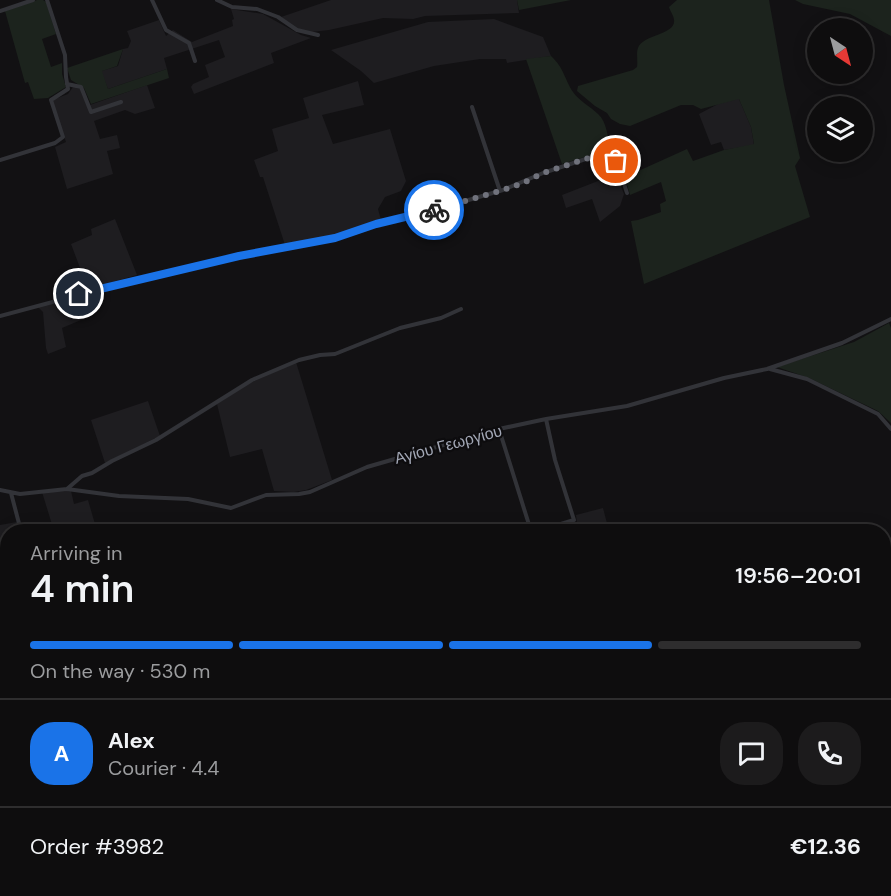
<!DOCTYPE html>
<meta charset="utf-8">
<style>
:root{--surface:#0e0d0e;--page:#1c1b1c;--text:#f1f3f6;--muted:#9b9c9e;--line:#2e2d2e;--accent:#1a73e8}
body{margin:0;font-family:"DM Sans",sans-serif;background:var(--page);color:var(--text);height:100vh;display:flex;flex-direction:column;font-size:22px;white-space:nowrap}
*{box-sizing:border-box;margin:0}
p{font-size:20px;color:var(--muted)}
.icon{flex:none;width:33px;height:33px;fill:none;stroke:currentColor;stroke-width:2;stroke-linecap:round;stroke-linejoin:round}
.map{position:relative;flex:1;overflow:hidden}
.details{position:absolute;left:0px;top:524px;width:891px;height:374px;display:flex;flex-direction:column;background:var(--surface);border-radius:24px 24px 0 0;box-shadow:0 3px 15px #0003,0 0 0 2px var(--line)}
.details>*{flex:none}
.needle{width:39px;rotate:144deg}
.controls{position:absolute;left:807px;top:18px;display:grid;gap:12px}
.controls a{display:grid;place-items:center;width:66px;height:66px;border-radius:50%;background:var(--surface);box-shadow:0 3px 15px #0003,0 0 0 2px var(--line);font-size:30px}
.pin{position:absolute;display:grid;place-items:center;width:51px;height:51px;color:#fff;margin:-26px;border:3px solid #fff;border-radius:50%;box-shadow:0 2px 6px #0007}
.courier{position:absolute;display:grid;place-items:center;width:60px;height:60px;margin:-30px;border:4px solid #1a73e8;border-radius:50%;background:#fff;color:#222;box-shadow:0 2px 8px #0007}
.headline em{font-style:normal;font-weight:600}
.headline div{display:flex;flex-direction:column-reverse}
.headline{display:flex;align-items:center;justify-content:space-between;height:102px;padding:0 30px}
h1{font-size:39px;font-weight:600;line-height:45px}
.bar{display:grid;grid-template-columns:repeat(4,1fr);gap:9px 6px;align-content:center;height:72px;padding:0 30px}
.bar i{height:8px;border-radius:4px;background:var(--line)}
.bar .on{background:var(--accent)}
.bar p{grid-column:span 4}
.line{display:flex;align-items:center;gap:15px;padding:0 30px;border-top:2px solid var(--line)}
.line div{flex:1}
.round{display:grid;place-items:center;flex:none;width:63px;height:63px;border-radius:24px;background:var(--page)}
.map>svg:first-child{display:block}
.built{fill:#1e1d20}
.green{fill:#1c231d}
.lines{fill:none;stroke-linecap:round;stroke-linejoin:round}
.minor{stroke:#323338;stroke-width:4}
.tertiary{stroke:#323338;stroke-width:4.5}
.done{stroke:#70727c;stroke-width:6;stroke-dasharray:0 10.8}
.route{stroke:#1a73e8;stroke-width:8}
.labels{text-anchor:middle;stroke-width:4.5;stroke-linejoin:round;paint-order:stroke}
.street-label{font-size:16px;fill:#a2a7b5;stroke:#0d0c0e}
</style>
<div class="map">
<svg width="891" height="896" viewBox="0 0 891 896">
<rect width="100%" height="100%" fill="#121113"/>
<!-- built -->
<path class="built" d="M331 0H517L519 13 425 16 413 19 383 18 329 30 311 32 299 29 281 17Z
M231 9 263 14 301 35 311 38 271 53 274 63 194 94 191 87 193 84 209 77 205 65 225 57 219 40 164 58 167 69 108 89 101 71 118 66 123 49 128 48 131 41 127 31 159 20 166 36 173 30 192 42 233 26 232 20 234 19Z
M494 19 543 37 551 56 507 63 506 59H480L434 66 374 83 361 71 331 50 428 22Z
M358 81 364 105 322 115 333 144 390 129 406 181 401 191 385 197 378 209 381 220 329 237 285 245 263 177H260L254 160 278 151 272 129 309 118 303 98Z
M147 85 155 108 135 114 125 110 94 121 100 139 117 135 120 148 107 151 113 174 67 189 55 147 66 142 52 102 55 99 68 94 73 87 80 89 87 106Z
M734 99H739L751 127 754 145 724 150 721 142 711 145 699 114 718 104Z
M616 174 624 194 620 206 600 222 592 199 566 208 562 195Z
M115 219 137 275 88 289 71 244 92 235 91 229Z
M85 294 88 317 62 328 66 347 48 354 46 348 43 312 38 307Z
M296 362 332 480 306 490 294 492 274 491 262 449 230 457 217 404 248 384Z
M148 401 160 436 105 463 91 420Z
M71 491 74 504 88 500 97 531H54L42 492Z
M603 508 609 531H551L577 523 576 515Z
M17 522 20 531H8L7 584 0 586V525Z
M7 624V664L2 666 0 663V626Z
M177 890H224L227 896H179Z"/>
<!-- green -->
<path class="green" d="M37 0H43L46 2 56 34 42 39 51 67 62 63V74L66 87 48 98 34 99 28 82 25 83 5 11Z
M517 0H571L519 10Z
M677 0H769L784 85 800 158 795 166 810 217 644 284 631 221 638 220 661 212 660 204 666 201 661 182 630 195 625 177 687 149 693 161 724 150 754 144 751 127 739 99 701 109 693 105H681L630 126 620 124 611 119 607 113 595 106 577 91 578 86 633 70 637 67C638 61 636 53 638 48 643 34 676 35 674 20 674 16 670 11 669 7Z
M795 0H891V36L850 14 803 4Z
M123 49 117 66 102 71 108 89 167 69 169 78 91 104 84 88 71 80 67 68Z
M551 56C564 68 564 78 573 92 579 101 590 106 598 114 607 122 608 138 610 149L562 164 526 59Z
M889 323 891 328V423L878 411 809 378 777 367 854 342Z
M891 868V896H852L850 890H884V870Z"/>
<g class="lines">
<!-- minor -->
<path class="minor" d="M152 0 166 30 189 43 195 61
M217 0 232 7 257 9 278 17 297 30 318 35
M0 11 33 0
M67 84 81 87 91 112 121 102
M472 107 500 191
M0 160 55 143 63 137 51 100 68 89 66 77 65 55 47 0
M0 316 146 277 239 256 335 238 376 224 441 208 503 190 543 173 613 150 627 193
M770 369 807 379 878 414 891 429
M499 429 531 531
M67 489 82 476 92 473 112 461 156 440 252 380 299 360 320 355 335 354 400 328 441 318 461 309
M0 490 20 494 67 489 119 496 188 499 231 508 266 495 299 494 310 492 367 467 499 429 546 419 627 406 724 378 767 369 842 343 891 319
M11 493 21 531
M538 531 574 520 555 460 546 419
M0 670 8 667
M317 890 320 896
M491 890 502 896
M811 890 813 896"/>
<!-- tertiary -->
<path class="tertiary" d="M884 805 891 802
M0 824H8
M475 890H481"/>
</g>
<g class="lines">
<!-- done -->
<path class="done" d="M434 210 503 190 523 183 543 173 613 150 616 161"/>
<!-- route -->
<path class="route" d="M79 294 239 256 335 238 376 224 434 210"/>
</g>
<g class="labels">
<!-- street labels -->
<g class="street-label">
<text transform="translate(448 444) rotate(-15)" y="6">Αγίου Γεωργίου</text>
</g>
</g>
</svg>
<div class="controls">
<a><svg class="needle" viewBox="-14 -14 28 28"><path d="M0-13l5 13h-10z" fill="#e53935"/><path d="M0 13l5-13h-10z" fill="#9b9c9e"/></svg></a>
<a><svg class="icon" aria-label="layers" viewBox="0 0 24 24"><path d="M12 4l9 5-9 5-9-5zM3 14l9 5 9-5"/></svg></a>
</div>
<div class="pin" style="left:616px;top:161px;background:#ea580c"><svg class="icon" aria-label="bag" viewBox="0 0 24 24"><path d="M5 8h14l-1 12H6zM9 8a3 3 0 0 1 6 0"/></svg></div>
<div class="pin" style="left:79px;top:294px;background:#1f2937"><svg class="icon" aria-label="home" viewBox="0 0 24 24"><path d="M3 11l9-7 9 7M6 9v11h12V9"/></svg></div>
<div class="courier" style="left:434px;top:210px"><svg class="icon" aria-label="bike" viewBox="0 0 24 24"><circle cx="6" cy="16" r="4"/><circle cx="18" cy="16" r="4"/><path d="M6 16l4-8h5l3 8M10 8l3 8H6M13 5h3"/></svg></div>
<section class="details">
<div class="headline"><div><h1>4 min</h1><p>Arriving in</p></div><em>19:56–20:01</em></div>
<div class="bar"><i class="on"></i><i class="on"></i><i class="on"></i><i></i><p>On the way · 530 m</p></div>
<div class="line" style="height:108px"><b class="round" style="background:var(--accent);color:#fff">A</b><div><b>Alex</b><p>Courier · 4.4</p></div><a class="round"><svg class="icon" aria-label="chat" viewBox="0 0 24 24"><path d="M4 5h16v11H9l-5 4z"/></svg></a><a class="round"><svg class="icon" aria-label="phone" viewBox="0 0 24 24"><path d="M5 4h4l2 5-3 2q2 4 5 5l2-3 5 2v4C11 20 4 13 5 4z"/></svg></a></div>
<div class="line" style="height:78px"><div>Order #3982</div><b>€12.36</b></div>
</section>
</div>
